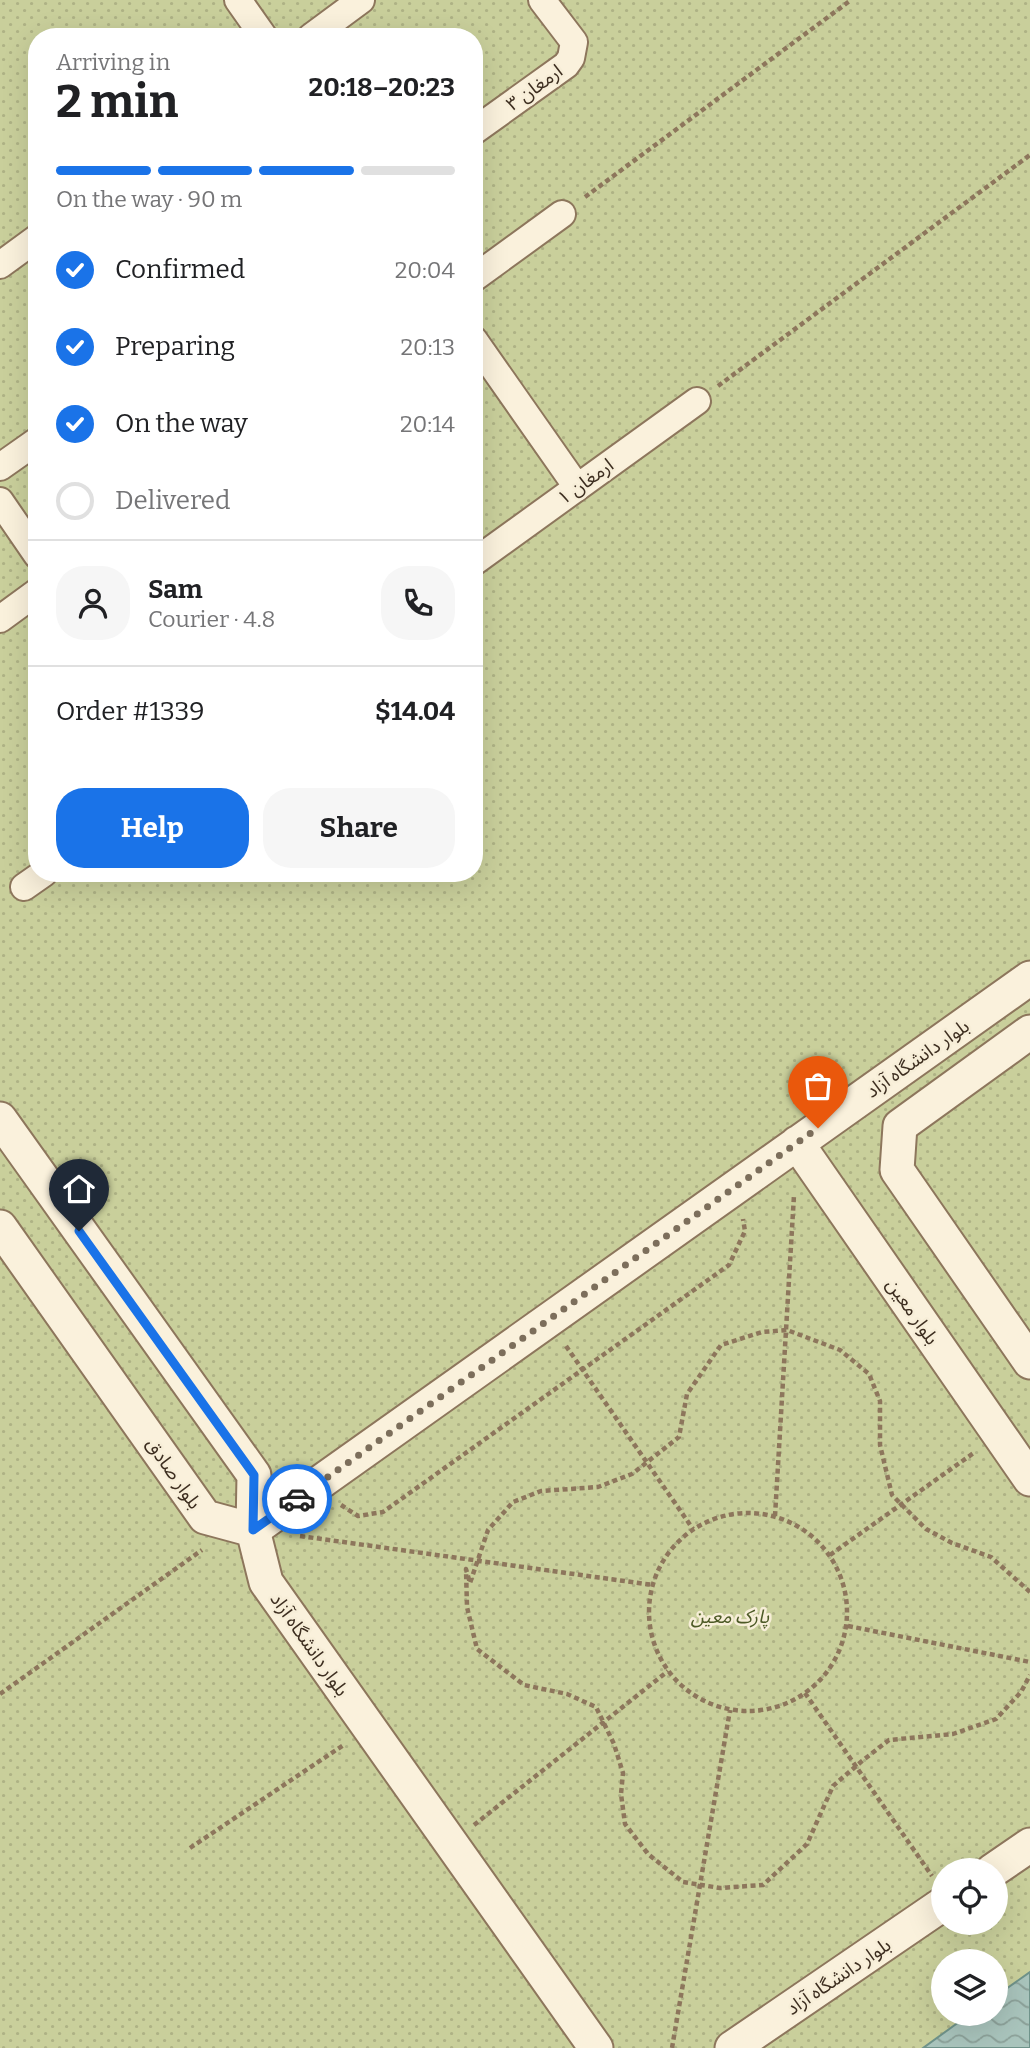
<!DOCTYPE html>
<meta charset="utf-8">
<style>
:root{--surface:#fff;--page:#f6f6f6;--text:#202124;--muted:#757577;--line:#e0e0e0;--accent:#1a73e8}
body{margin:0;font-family:Bitter,"Noto Sans Arabic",serif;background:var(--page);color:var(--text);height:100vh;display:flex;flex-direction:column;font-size:26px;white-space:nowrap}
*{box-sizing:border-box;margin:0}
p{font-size:23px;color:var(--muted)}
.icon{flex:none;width:38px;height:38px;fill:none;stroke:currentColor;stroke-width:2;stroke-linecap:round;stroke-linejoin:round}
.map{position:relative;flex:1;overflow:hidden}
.panel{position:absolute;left:28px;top:28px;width:455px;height:854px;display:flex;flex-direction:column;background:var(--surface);border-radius:28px;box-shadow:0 7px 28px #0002}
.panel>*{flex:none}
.tools{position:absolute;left:931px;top:1858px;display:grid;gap:14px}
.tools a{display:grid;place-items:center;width:77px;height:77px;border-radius:50%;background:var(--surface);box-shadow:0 7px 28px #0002;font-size:35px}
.pin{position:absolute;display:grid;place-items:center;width:60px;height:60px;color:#fff;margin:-72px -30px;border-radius:50% 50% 50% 0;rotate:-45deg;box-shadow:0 0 7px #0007}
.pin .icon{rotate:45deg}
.courier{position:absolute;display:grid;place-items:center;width:70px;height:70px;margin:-35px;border:5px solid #1a73e8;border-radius:50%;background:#fff;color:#222;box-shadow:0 2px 9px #0007}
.overview em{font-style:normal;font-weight:700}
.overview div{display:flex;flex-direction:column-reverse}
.overview{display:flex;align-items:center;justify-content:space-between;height:119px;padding:0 28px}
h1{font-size:46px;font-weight:700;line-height:52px}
.bar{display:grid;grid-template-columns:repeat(4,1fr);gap:10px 7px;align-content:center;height:84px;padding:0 28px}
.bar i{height:9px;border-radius:5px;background:var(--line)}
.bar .selected{background:var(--accent)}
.bar p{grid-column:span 4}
.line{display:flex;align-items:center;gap:18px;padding:0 28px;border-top:2px solid var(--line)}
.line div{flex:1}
.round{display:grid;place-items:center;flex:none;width:74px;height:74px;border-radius:28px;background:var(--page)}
ol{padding:0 28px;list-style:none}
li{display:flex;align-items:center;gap:21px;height:77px}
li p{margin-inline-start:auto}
li .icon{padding:7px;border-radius:50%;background:var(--accent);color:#fff;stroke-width:4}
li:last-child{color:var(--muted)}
li i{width:38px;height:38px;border:4px solid var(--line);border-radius:50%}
.button{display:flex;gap:14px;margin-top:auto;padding:14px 28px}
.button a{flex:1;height:80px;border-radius:28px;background:var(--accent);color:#fff;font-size:28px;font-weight:700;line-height:80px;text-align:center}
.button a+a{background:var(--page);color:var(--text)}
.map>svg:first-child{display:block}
.green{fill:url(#green-dots);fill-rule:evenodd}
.water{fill:url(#water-waves);stroke:#6f938a;stroke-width:2}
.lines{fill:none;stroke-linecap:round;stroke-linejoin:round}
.minor-casing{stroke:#8d765c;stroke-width:30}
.tertiary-casing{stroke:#8d765c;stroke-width:37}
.path{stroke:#8d765c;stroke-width:4.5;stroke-dasharray:5 3.5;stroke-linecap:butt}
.minor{stroke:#faf1dc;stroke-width:26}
.tertiary{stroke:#faf1dc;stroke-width:33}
.done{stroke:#7c6e5b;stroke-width:7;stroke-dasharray:0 12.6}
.route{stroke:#1a73e8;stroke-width:9}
.labels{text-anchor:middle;stroke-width:5;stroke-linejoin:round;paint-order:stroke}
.street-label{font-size:19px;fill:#3d2e20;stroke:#f7eed8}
.park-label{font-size:19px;font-style:italic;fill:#4d5a26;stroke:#f7eed8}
</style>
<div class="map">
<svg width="1030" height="2048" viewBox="0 0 1030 2048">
<defs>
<pattern id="green-dots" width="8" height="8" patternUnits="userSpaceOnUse" patternTransform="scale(1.75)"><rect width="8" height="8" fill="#c9cf9b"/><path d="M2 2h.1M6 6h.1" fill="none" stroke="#aeb285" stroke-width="1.8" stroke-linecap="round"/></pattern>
<pattern id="water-waves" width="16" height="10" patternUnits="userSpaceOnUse" patternTransform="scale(1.75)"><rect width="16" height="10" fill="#a9c4bc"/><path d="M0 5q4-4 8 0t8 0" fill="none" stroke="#8ba098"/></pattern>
</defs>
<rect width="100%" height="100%" fill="#f0e4c8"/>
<!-- green -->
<path class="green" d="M0 0H1030V2048H0ZM37 37H474V873H37ZM943 1871H996V1923H943ZM943 1962H996V2014H943Z"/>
<!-- water -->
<path class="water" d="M1030 1972V2048H923L970 2014H996V1996Z"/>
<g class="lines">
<defs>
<path id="minor" d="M238 0 264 37
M311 37 361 0
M474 131 566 65 571 58 574 42 542 0
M0 265 37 238
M474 278 562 214
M474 340 577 487
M0 467 37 441
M0 501 37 555
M474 562 697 401
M0 619 37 592
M24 887 44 873"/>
<path id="tertiary" d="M1030 1032 900 1126 897 1170 1030 1362
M0 1119 254 1475 253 1530 205 1517 0 1227
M797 1143 1030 1479
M992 1871 1030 1845
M596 2048 266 1582 253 1530 1030 978
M732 2048 943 1904"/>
</defs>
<!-- minor casing -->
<use href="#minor" class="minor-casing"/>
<!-- tertiary casing -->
<use href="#tertiary" class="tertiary-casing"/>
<!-- path -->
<path class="path" d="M585 197 851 0
M718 386 1030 155
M566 1346 693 1529
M341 1505 358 1516 383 1512 729 1265 745 1231 743 1219
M649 1612a99 99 0 1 1 198 0a99 99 0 1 1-198 0Z
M775 1516 794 1195
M300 1536 653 1585
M830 1555 975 1452
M1030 1592 991 1557 952 1543 926 1529 892 1495 880 1445V1401L869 1374 840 1350 787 1330 762 1332 721 1345 687 1394 679 1437 632 1474 598 1487 541 1491 513 1502 488 1530 470 1583 466 1569 467 1607 477 1649 524 1685 567 1694 596 1707 614 1744 623 1773 621 1794 625 1824 648 1854 683 1882 720 1888 763 1885 807 1844 833 1786 862 1761 889 1740 953 1734 996 1719 1021 1692 1030 1675
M848 1626 1030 1662
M805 1693 932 1876
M0 1694 202 1550
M474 1825 668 1671
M190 1848 345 1744
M672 2048 730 1710"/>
<!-- minor -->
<use href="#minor" class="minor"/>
<!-- tertiary -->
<use href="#tertiary" class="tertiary"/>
</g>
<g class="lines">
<!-- done -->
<path class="done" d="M297 1499 818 1128"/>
<!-- route -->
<path class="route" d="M79 1231 254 1475 253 1530 297 1499"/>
</g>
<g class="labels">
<!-- street labels -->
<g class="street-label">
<text transform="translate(534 87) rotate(-36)" y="7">ارمغان ۳</text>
<text transform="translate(585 481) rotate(-36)" y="7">ارمغان ۱</text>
<text transform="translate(917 1058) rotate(-35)" y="7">بلوار دانشگاه آزاد</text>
<text transform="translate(913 1311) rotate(55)" y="7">بلوار معین</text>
<text transform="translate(174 1473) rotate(55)" y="7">بلوار صادق</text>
<text transform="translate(310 1644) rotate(55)" y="7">بلوار دانشگاه آزاد</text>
<text transform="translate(838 1976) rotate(-34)" y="7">بلوار دانشگاه آزاد</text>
</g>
<!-- park labels -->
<g class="park-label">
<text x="730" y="1623">پارک معین</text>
</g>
</g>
</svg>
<div class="tools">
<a><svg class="icon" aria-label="locate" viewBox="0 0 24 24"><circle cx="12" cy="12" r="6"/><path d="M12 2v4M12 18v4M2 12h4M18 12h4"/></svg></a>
<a><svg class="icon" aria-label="layers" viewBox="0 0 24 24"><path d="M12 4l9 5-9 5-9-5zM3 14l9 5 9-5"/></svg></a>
</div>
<div class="pin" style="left:818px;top:1128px;background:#ea580c"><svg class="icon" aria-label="bag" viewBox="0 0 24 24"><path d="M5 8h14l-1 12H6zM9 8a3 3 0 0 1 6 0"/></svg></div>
<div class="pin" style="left:79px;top:1231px;background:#1f2937"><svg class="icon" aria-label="home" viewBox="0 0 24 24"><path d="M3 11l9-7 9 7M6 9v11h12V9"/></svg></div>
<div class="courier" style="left:297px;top:1499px"><svg class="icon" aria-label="car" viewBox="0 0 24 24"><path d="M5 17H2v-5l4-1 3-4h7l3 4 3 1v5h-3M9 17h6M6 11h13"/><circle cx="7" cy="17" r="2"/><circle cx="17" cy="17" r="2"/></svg></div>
<section class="panel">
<div class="overview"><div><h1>2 min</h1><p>Arriving in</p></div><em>20:18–20:23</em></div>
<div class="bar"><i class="selected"></i><i class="selected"></i><i class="selected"></i><i></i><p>On the way · 90 m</p></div>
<ol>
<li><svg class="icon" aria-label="check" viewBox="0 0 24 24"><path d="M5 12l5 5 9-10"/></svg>Confirmed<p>20:04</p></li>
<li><svg class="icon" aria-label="check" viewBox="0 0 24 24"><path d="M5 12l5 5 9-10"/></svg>Preparing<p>20:13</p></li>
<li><svg class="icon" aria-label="check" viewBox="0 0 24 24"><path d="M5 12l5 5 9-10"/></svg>On the way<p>20:14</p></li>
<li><i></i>Delivered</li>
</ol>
<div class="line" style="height:126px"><a class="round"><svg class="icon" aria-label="person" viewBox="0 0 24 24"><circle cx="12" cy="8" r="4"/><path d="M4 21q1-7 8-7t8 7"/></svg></a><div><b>Sam</b><p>Courier · 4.8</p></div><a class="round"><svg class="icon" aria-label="phone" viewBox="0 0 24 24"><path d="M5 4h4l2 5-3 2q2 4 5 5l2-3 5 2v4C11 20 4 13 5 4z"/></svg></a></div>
<div class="line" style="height:91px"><div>Order #1339</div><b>$14.04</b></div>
<div class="button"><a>Help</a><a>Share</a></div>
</section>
</div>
